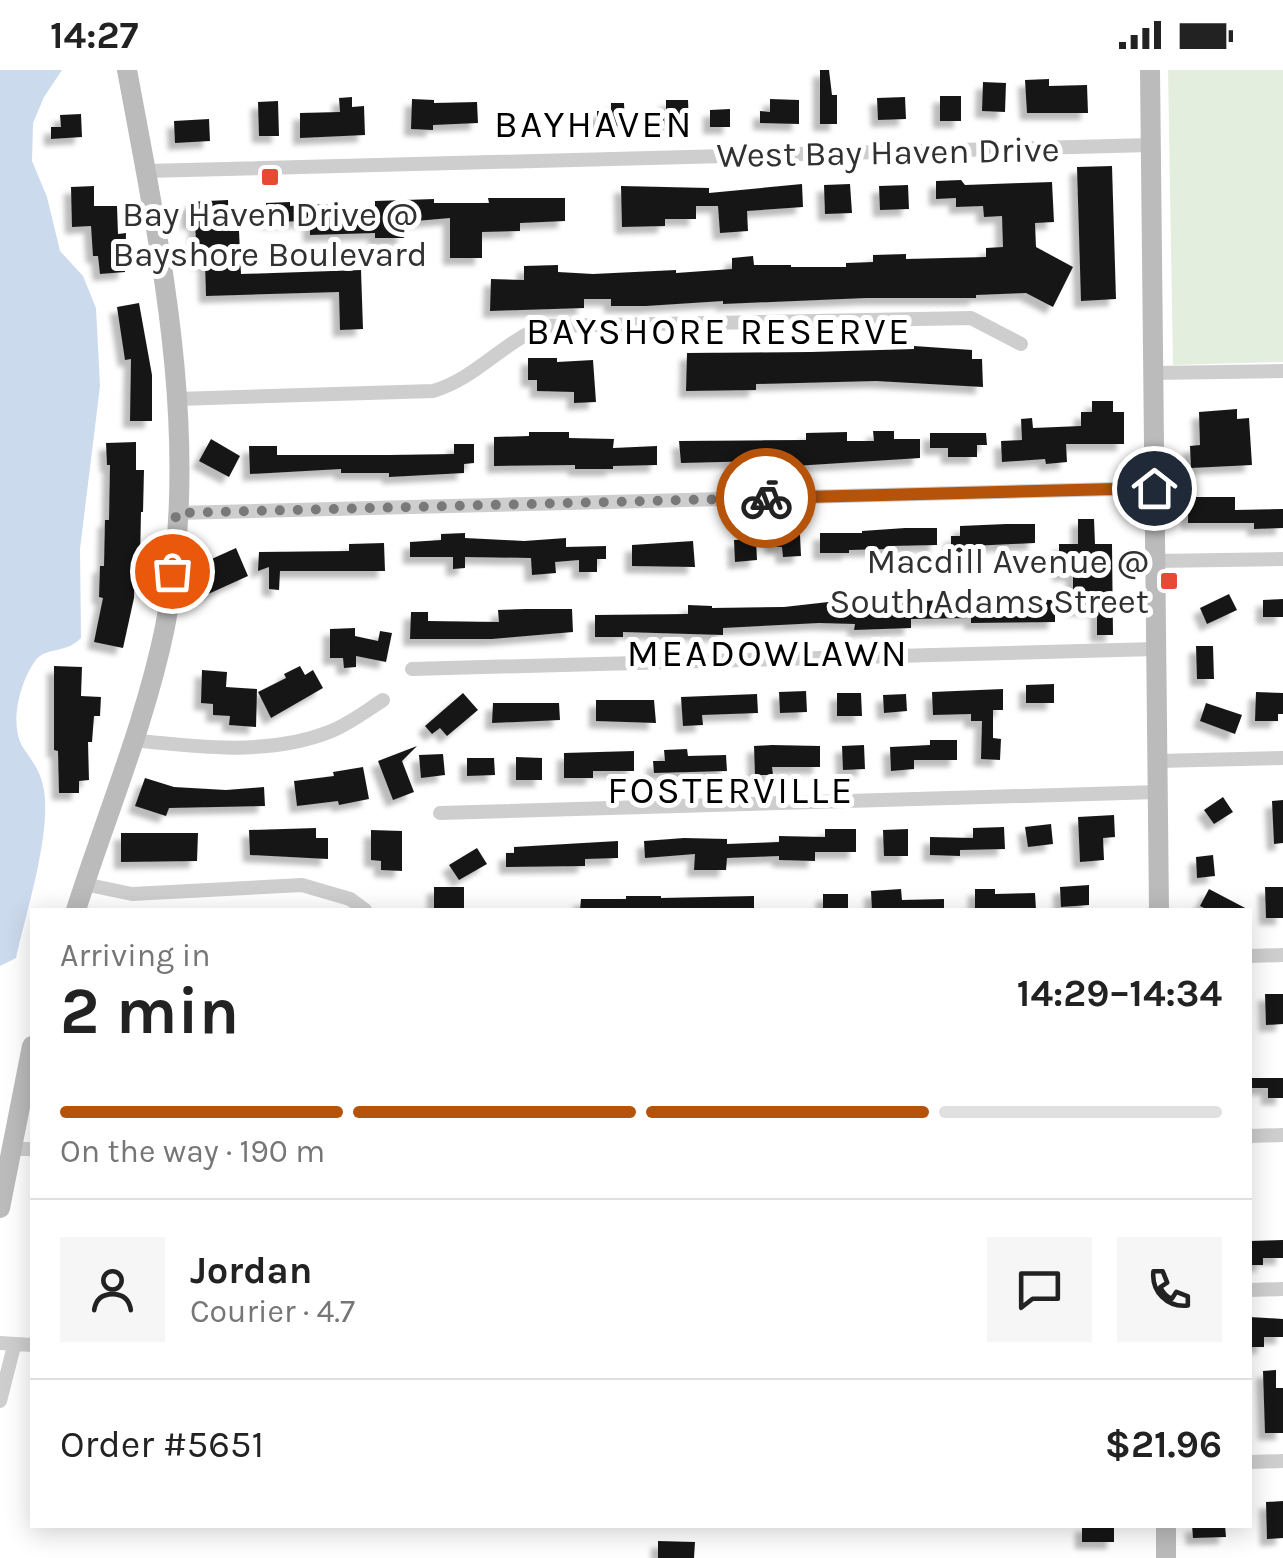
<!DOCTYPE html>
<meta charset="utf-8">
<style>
:root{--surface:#fff;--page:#f6f6f6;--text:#222;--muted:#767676;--line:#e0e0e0;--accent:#b45309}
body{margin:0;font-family:Karla,sans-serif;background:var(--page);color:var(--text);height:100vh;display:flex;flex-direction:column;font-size:38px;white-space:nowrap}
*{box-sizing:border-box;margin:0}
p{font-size:32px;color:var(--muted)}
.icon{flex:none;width:55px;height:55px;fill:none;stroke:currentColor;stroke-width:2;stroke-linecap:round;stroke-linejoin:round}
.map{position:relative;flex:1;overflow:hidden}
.sheet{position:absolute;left:30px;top:838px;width:1222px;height:620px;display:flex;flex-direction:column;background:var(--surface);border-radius:0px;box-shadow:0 5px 25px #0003}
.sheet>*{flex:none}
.pin{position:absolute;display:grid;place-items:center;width:85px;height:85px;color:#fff;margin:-42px;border:5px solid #fff;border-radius:50%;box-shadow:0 2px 10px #0007}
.courier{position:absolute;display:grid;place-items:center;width:100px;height:100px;margin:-50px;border:8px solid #b45309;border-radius:50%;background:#fff;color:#222;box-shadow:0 2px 12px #0007}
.summary em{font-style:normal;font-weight:700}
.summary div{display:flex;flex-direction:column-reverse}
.summary{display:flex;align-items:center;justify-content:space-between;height:170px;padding:0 30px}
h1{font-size:65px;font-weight:700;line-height:75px}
.bar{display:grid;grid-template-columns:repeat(4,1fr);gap:15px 10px;align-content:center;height:120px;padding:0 30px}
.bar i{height:12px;border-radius:8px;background:var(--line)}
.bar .active{background:var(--accent)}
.bar p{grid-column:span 4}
.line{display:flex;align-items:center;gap:25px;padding:0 30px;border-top:2px solid var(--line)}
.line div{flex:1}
.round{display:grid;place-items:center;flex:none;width:105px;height:105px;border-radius:0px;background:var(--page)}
.status{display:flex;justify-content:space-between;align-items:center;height:70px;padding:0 50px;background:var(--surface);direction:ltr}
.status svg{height:28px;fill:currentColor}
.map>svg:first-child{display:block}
.green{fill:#e4eedf}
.water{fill:#ccdaed}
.building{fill:#181818;filter:url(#shadow)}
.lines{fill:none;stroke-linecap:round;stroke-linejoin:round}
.street{stroke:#cecece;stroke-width:14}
.secondary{stroke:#bbb;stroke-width:20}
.done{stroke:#797979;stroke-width:10;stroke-dasharray:0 18}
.route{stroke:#b45309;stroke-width:12}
.poi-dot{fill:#e74a34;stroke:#fff;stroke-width:4}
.labels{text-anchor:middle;stroke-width:10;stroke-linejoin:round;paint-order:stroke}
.street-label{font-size:35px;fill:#313131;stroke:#fff}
.poi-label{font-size:35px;fill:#313131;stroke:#fff}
.neighbourhood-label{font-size:38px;letter-spacing:2.5px;fill:#000;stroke:#fff}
</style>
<div class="status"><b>14:27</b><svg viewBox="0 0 49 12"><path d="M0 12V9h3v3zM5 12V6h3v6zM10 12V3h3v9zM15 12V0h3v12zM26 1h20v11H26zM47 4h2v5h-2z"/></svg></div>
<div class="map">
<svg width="1283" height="1488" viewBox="0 0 1283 1488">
<defs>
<filter id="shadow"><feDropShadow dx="-7" dy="7" stdDeviation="2.5" flood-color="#0004"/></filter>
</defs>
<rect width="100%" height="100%" fill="#fff"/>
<!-- green -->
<path class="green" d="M1168 0H1283V292L1173 295Z"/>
<!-- water -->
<path class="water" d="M0 0H62L44 27 33 53 32 91 47 127 60 181 83 206 96 238 100 316 80 479 81 568C64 585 46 576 35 591 20 612 8 656 24 679 34 693 41 703 44 720 51 766 26 842 16 888L0 896Z"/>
<!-- building -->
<path class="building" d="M820 0H829L832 25H837V54H820Z
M1049 9V16L1087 15 1088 43H1027L1025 10Z
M983 12 1006 13 1005 42 982 41Z
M940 26H961V51H940Z
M352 27V37L364 36 365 65 300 68V43L340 42 339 28Z
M905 27 906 49 878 50 877 28Z
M412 29 434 30V33L477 32 478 53 433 55V60L411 59Z
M770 29 799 30V54L760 53V41L770 42Z
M666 30H688L689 55H655V43H666Z
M278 31 279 66H259L258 32Z
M611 33H624L625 56H597V41H611Z
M730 39V57H710V40Z
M81 44 82 67 51 69V57H61L60 45Z
M209 49 210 71 175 73 174 51Z
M1112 96 1116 229 1081 231 1077 97Z
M961 110 965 115 1052 112 1054 152 1035 153 1036 177 1073 197 1053 237 1026 223 976 225V228H866L723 234V231L646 236H611V229H584V238L490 241 491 209 524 210V196L558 195V202L593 204 676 200V203L732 199V188L753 186 754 195H791V197H846V193L873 192V185L906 184V189L986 187V178L1003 177 1002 146 984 147 983 136 956 137V128L936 129V111Z
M802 114 803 137 747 141 748 161 720 163 718 136H696V149H665V156L622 157 621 116 709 118V123Z
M850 114 852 143 825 144 824 115Z
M908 115 909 139 880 140 879 116Z
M94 116V136H117L118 164 126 163 125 202 100 204 98 186H93L91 156 72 157 71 117Z
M488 128H565V151L520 153V161L482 162V188H450V148L404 152V168H375V163L310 165V151L266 152V133L290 132V136L328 134V144L375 142V131L434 129V133H489Z
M228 130 229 161H239L241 204 361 200 363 259 340 260 339 222 206 226 205 192H197L195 152 188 153V132Z
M139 233 152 305V351H130L131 289 125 290 117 237Z
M914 276 972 280V289H982L983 317 876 311 756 314V320L686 321 687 283 811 282 914 279Z
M528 288H557V292L593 290 596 332 574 333V322L537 321V310H528Z
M1092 331H1113V342H1124V374H1066L1067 392 1046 394 1045 389 1002 392 1001 371 1022 370 1021 349 1032 348 1033 358 1081 356V342H1092Z
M1237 339V349L1249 348 1252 395 1191 398 1190 376 1200 375 1199 342Z
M873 361H894V369H920V388L763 398 762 391 681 393 679 371 806 370V363L847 362V371H874Z
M529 362H569V368L614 369 613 378 657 376V395L613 396V399H575V395L494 396V367L529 366Z
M930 363H986L987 375H977V387H948V378H930Z
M211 369 240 386 229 407 199 391Z
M136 372V400H144L143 442H141L140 491H135L134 528 123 578 94 572 103 528 99 527 100 496H104L105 450H109L110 395H107L106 373Z
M454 374H474V393L464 394V403L389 407V403H341V399L250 404 249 376H277V385H389L454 384Z
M1188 427H1235V440L1283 439V458L1254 459V453H1188Z
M1078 449H1094L1095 474H1112L1113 565H1097V539H1073V504H1059V474H1078Z
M1006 454H1035V473L970 476V486H951V466H960V456Z
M905 458H937V475L890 476V479L849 480V483H820V463H862V461Z
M465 463V468L524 471 566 468V477L606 476V489H597V502H579V490L555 492 556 503 532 505 531 488 465 487V498L453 499V487H410V472L441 470V464Z
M800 465 801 486 783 487 782 477H772V466Z
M756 469 757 490 735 492 734 470Z
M693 471 695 497 632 496V475Z
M384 473 385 501H280L279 520 269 519V497L258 501 259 482 349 481V474Z
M236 478 248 506 206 525 194 497Z
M1229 524 1237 540 1207 554 1200 538Z
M956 529 1055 530V552L971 553V548L911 549V558L854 560 855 554 819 553 723 558V565L623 562V567H595V545L688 544V535L712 536V538L784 537 846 530V542L879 543 878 534Z
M1283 529V547H1263V530Z
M525 539H572L573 562 492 569H410L411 542H428V551L499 552 498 540Z
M355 558V566L378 571 380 561 392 563 386 592 356 586V597L344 598 343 588H330V559Z
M1196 576H1213L1214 609H1197Z
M54 596 82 597 81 626 101 627 100 646H94L92 672H88L89 710 79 711V723H59L58 681 54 680Z
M300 596 305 605 313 600 323 618 271 648 258 622 286 608 284 604Z
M202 600 227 602 226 617 257 619 256 657 229 655 230 646 213 645V634L201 633Z
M1054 614V633H1026V615Z
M1003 619V640H993V668L1001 669 1000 690 981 689 982 651H971V644L933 645 932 622Z
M806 621 807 642 780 643 779 622Z
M1256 622 1283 623V644H1278V651H1255Z
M463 623 478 640 447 666 440 658 432 664 425 656Z
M837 623H861L862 646H837Z
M757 624 758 643 702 645 703 655 683 656 681 627Z
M906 624 907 641 884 643 883 625Z
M596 630H654L656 653 596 651Z
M493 633H559L560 650 492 653Z
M1206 633 1242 645 1235 664 1200 651Z
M930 670H957V690H914V699L891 701 890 677 930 675Z
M772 675 820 676V697H772L773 705H755L754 676Z
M864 675 865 699 843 700 842 676Z
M417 676 402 691 414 722 393 730 378 691Z
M687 679 688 686 726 685 727 701 654 703 653 691H665L664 680Z
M634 681V701H593V708H564V683Z
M443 684 445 705 421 708 419 685Z
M516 687 542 688V710H516Z
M467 688H494L495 705 467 706Z
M363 697 369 729 339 735 338 731 297 736 294 711 334 706 333 702Z
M145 708 174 717 226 720 264 717 265 736 169 738 166 746 135 736Z
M1223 727 1233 742 1214 754 1204 740Z
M1283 730V773L1274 774 1272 731Z
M1114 745 1115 767 1103 768 1104 790 1080 792 1078 747Z
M1051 754 1053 774 1028 777 1025 757Z
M1004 757 1005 779 960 780V786L930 785V767L973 768V758Z
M316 758V768H328V789L250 785 249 760Z
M825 759H856V782H815V791L779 790V786L727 788 726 800H694L695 784 645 788 644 771 684 768 727 769V774L779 772V766L825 767Z
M908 759V786H884L883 760Z
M371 760 402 761V801L381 800V791L371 790Z
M121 763H198L197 791 121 792Z
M618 771V788L585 789V796L506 797V783H514V777Z
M477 778 487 794 459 810 449 795Z
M1213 785 1215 806 1197 808 1196 787Z
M1089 815V835L1061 837 1060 817Z
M434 817H464V840H434Z
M1265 817H1283V848H1266Z
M901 819 902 830 944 829V840H872L871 821Z
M975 819H995V824L1035 823 1036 840H975Z
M1209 819 1249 840H1208L1200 836Z
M823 824H848V840H823Z
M626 826H661V828L754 826V840H580L581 829H626Z
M1265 924H1283V954L1266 955Z
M1250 1008H1283V1028H1268V1018H1250Z
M1283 1170V1188H1263V1195H1250V1171Z
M1250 1247 1283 1249V1267H1264V1277H1250Z
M1276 1300V1318H1283V1363H1265L1263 1301Z
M1283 1431V1468L1267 1469 1266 1432Z
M1082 1455H1114V1472H1082Z
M1192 1455H1225L1226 1467 1193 1468Z
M658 1471 695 1472 694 1488H658Z"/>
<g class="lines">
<!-- street -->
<path class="street" d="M146 101 1151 75
M1153 303 1283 301
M178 329 433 321C477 308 501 273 544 256L971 248 1021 274
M176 443 1154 418
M1155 491 1283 489
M412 599 1156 579
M133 670C196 677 268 686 329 662 348 655 366 641 383 630
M1158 691 1283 688
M440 743 1158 722
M84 814 132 824 302 815 350 829 365 840
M1250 886 1283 885
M1250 1066 1283 1065
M11 1079H32
M1250 1220 1283 1219
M0 1273 32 1275
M0 1331 14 1276
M1250 1392 1283 1391"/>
<!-- secondary -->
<path class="secondary" d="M1150 0 1159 840
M76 840C106 746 145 654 165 557 202 371 161 183 127 0
M0 1138 32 976
M1166 1455V1488"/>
</g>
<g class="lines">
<!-- done -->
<path class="done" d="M172 501 176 443 766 428"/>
<!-- route -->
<path class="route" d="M766 428 1154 418"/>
</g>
<!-- markers -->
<g class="poi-dot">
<rect x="260" y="97" width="20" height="20" rx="5"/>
<rect x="1159" y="501" width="20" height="20" rx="5"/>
</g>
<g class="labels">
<!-- street labels -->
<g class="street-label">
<text transform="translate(888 82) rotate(-1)" y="12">West Bay Haven Drive</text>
</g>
<!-- poi labels -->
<g class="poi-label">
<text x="270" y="156">Bay Haven Drive @<tspan x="270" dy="40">Bayshore Boulevard</tspan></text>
<text x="1149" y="503" text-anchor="end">Macdill Avenue @<tspan x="1149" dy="40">South Adams Street</tspan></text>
</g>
<!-- neighbourhood labels -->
<g class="neighbourhood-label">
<text x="594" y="67">BAYHAVEN</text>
<text x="719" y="274">BAYSHORE RESERVE</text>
<text x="768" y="596">MEADOWLAWN</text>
<text x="731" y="733">FOSTERVILLE</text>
</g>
</g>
</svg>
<div class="pin" style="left:172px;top:501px;background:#ea580c"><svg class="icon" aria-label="bag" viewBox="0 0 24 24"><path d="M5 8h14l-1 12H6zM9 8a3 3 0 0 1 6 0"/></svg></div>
<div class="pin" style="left:1154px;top:418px;background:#1f2937"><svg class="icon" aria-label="home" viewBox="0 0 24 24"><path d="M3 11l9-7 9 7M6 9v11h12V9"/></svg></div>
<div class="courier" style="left:766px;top:428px"><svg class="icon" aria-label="bike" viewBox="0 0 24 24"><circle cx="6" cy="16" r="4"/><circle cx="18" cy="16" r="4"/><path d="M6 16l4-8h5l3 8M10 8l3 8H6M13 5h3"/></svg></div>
<section class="sheet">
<div class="summary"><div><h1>2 min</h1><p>Arriving in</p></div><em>14:29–14:34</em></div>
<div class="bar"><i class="active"></i><i class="active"></i><i class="active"></i><i></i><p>On the way · 190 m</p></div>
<div class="line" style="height:180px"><a class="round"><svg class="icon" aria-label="person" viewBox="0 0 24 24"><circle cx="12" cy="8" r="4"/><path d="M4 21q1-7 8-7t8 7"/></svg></a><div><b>Jordan</b><p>Courier · 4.7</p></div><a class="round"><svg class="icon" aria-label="chat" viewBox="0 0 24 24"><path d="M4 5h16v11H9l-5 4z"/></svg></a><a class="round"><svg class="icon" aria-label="phone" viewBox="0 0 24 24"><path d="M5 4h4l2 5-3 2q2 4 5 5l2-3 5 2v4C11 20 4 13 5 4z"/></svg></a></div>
<div class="line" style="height:130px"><div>Order #5651</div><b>$21.96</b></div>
</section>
</div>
